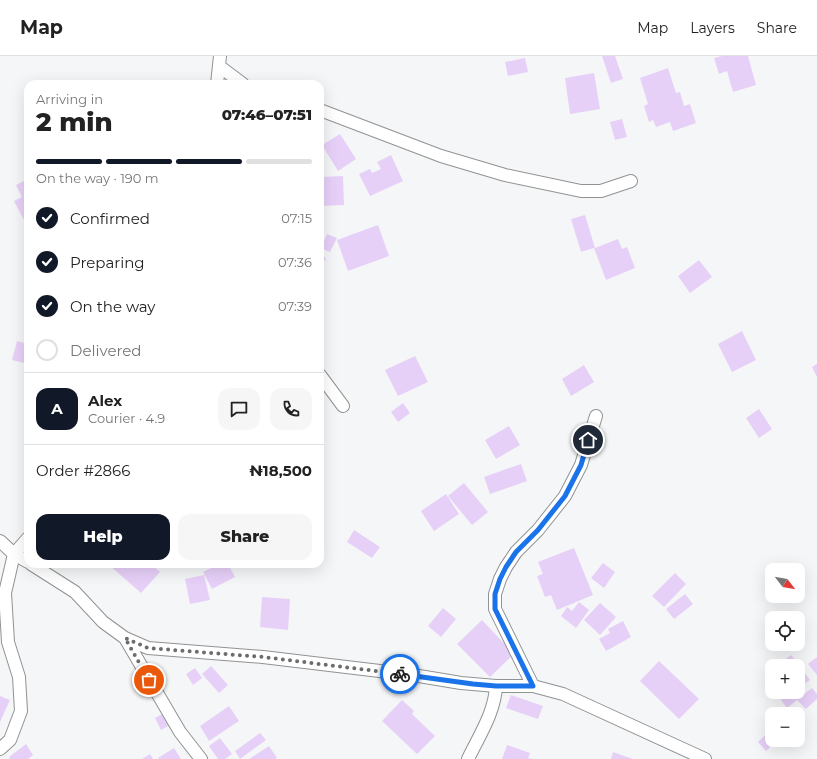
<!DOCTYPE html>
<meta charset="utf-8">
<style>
:root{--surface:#fff;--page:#f6f6f6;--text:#222;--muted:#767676;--line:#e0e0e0;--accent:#111827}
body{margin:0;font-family:Montserrat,sans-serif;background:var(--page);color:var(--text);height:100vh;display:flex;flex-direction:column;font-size:15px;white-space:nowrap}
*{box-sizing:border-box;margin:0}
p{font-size:13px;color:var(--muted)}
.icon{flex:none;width:22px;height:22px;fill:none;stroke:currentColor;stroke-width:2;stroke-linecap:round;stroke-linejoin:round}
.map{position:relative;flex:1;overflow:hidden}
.side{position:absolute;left:24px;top:24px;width:300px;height:488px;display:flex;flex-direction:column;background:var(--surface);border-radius:12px;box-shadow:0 4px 16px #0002}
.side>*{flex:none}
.needle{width:26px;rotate:121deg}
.buttons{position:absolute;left:765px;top:507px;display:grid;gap:8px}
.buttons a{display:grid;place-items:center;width:40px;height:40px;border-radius:8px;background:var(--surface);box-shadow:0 4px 16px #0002;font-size:20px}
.pin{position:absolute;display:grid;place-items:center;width:34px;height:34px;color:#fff;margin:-17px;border:2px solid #fff;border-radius:50%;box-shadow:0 1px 4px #0007}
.courier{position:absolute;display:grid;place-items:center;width:40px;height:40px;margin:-20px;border:3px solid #1a73e8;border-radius:50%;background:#fff;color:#222;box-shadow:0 1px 5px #0007}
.head em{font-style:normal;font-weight:800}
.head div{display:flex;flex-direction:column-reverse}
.head{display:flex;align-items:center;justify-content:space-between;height:68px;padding:0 12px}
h1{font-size:26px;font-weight:800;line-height:30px}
.bar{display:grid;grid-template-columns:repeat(4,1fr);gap:6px 4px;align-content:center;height:48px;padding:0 12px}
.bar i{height:5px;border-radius:3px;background:var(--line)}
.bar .selected{background:var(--accent)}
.bar p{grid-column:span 4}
.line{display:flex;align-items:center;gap:10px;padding:0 12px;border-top:1px solid var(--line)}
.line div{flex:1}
.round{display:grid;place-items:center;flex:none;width:42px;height:42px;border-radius:12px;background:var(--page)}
ol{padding:0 12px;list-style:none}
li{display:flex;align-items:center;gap:12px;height:44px}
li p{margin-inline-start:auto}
li .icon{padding:4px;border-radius:50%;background:var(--accent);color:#fff;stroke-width:4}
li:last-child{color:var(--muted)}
li i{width:22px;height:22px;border:2px solid var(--line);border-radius:50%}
.primary-button{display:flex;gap:8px;margin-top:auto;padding:8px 12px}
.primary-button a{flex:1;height:46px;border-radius:12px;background:var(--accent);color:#fff;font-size:16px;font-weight:800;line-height:46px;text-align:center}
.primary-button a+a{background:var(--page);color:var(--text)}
header{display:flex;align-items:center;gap:24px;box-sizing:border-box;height:56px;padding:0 20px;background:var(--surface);border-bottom:1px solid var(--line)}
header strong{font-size:19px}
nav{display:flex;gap:22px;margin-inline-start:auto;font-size:14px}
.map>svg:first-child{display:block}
.building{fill:#e7d0f8}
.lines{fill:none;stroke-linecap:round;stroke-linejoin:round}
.minor-casing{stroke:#919293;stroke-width:14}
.minor{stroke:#fff;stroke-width:12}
.done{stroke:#6c6d6d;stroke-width:4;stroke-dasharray:0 7.2}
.route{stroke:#1a73e8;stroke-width:5}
</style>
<header>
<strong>Map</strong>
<nav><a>Map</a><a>Layers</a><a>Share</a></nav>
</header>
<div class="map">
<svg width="817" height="703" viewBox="0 0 817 703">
<rect width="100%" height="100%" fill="#f5f6f7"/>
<!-- building -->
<path class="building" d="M602 0H615L623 23 611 27Z
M722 0H748L756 29 733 36 727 15 719 18 714 2Z
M525 2 528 16 508 20 505 6Z
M668 12 676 37 680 36 684 50 690 48 696 67 673 75 670 66 656 71 653 64 649 66 644 50 648 48 640 22Z
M594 17 600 53 570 58 565 22Z
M622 63 627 81 615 84 610 66Z
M340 78 356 103 338 115 322 89Z
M391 99 403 125 370 140 359 118 370 113 372 117 381 113 377 106Z
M343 120 344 149 320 150V121Z
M28 123V165L25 166 14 145 22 141 16 129Z
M585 159 595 192 618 183 622 193 627 191 635 212 606 224 594 192 581 196 571 163Z
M378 169 389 200 348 215 337 184Z
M327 178 337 182 330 196 321 192Z
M320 191 326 204 320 207Z
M699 204 712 221 690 237 678 220Z
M742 275 756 304 732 316 718 288Z
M17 285 28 288V308L12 304Z
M415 300 428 326 398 340 385 314Z
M817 308V321L812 311Z
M584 309 594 326 571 340 562 323Z
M403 347 410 357 398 366 391 356Z
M759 353 772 373 759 382 746 362Z
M509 370 520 389 496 403 485 384Z
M521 408 527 425 490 438 484 421Z
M464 427 488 456 472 469 448 440Z
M446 438 459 458 434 475 421 455Z
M354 474 380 491 372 502 347 486Z
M574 492 593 539 557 554 551 539 545 541 537 520 543 518 538 506Z
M603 507 615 516 604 532 591 522Z
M108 508H151L160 516 141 537Z
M219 508H228L235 521 212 533 203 516Z
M675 517 686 528 664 551 652 540Z
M204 519 210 544 190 548 185 523Z
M685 538 693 548 674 563 666 553Z
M262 541 290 543 288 574 260 571Z
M579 546 589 554 576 572 561 560 567 551 572 555Z
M600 547 616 561 600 579 584 564Z
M443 552 456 563 441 581 428 570Z
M482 564 514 598 490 621 457 588Z
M623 565 631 581 606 595 599 583 610 577 608 573Z
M791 599 810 624 801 630 798 625V610H787L783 605Z
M817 601V619L808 608Z
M659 605 699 643 679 663 640 625Z
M211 610 228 629 219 637 202 618Z
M195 612 202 622 193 629 186 618Z
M812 632 817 638V643L806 653 797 644 787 652 775 636H794L799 642Z
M511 639 543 650 538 663 506 652Z
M0 640 10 644 0 666Z
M402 644 414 655 412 658 435 680 417 698 382 665Z
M229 650 239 665 209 685 200 670Z
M164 657 170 669 161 674 155 662Z
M772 672V684H784L776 691 773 688 766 695 758 686Z
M260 677 266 684 240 703 235 695Z
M220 682 232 698 225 703H218L209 690Z
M26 688 33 699 28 703H10L9 701Z
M507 689 530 697 528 702 532 703H502Z
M269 690 277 702 275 703H249Z
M174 692 181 703H159L158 702Z
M613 696 633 703H611Z
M150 698 153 703H142Z"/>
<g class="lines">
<defs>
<path id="minor" d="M219 10 243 28
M217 28 220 0
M320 54 441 100 505 119 581 135H601L631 125
M320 319 343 350
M0 485 14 498 28 506
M31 508 75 536 103 566 125 582 148 592 263 601 413 619 461 627 496 630H533L563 638 705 703
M125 582 180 676 201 703
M533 630 495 553V538L500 523 506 511 516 496 538 474 565 440 581 409 596 360
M0 693 10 684 21 655 19 621 8 586 5 537 14 498 28 482
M468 703C479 680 495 656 496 630"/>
</defs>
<!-- minor casing -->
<use href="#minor" class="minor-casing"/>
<!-- minor -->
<use href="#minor" class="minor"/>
</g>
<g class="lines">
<!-- done -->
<path class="done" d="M149 624 125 582 148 592 263 601 400 618"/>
<!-- route -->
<path class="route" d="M400 618 473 628 496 630H533L495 553V538L500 523 506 511 516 496 538 474 565 440 581 409 588 384"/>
</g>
</svg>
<div class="buttons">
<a><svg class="needle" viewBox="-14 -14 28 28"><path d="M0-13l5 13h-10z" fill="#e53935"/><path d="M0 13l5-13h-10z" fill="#767676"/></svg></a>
<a><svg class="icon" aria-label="locate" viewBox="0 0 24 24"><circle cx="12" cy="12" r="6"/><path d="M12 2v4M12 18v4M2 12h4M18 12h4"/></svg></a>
<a>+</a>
<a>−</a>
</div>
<div class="pin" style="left:149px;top:624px;background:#ea580c"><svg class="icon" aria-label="bag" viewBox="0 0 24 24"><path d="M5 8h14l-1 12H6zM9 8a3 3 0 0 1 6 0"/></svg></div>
<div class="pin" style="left:588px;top:384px;background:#1f2937"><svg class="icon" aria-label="home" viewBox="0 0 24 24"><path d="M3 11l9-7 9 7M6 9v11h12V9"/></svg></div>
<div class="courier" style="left:400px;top:618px"><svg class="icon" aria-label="bike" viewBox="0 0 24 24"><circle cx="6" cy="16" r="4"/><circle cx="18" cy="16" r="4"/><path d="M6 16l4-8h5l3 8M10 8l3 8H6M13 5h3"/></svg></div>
<section class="side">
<div class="head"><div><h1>2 min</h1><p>Arriving in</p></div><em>07:46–07:51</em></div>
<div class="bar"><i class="selected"></i><i class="selected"></i><i class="selected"></i><i></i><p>On the way · 190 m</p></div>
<ol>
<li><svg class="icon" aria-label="check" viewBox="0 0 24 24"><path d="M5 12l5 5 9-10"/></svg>Confirmed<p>07:15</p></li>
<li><svg class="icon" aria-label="check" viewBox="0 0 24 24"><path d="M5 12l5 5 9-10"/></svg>Preparing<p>07:36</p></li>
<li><svg class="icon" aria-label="check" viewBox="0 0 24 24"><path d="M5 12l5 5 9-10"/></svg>On the way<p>07:39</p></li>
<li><i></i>Delivered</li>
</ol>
<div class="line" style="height:72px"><b class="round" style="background:var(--accent);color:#fff">A</b><div><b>Alex</b><p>Courier · 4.9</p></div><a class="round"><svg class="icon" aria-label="chat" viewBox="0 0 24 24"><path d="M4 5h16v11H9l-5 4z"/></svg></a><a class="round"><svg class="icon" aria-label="phone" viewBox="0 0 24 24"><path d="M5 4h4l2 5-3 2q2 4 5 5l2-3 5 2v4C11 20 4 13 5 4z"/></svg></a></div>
<div class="line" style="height:52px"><div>Order #2866</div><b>₦18,500</b></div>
<div class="primary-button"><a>Help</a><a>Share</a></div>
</section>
</div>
